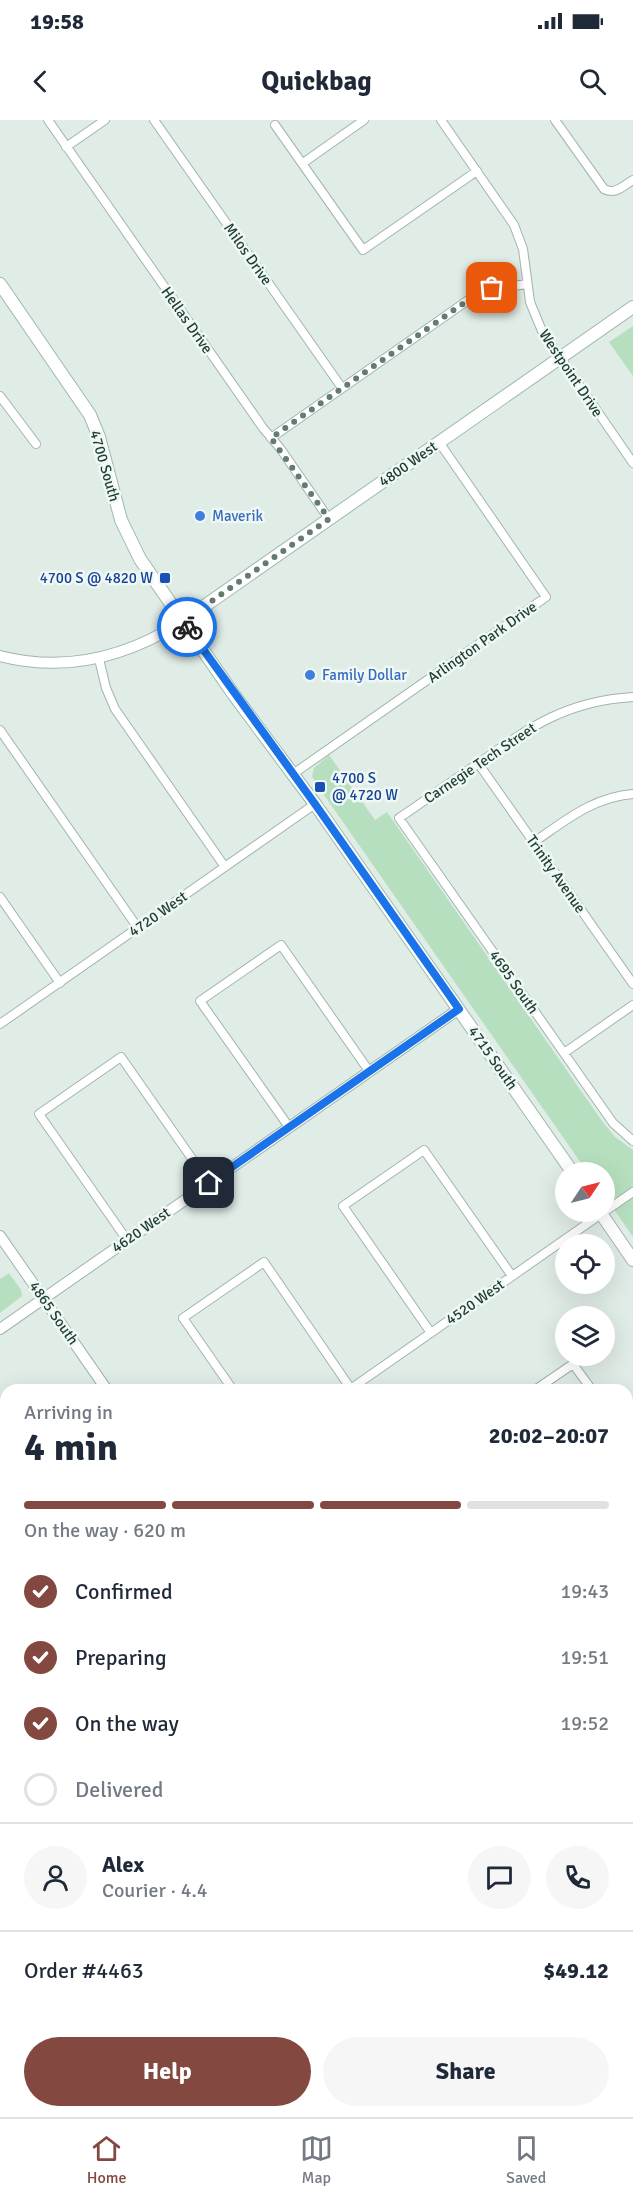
<!DOCTYPE html>
<meta charset="utf-8">
<style>
:root{--surface:#fff;--page:#f6f6f7;--text:#1f2937;--muted:#747a83;--line:#e0e1e3;--accent:#834840}
body{margin:0;font-family:Signika,sans-serif;background:var(--page);color:var(--text);height:100vh;display:flex;flex-direction:column;font-size:22px;white-space:nowrap}
*{box-sizing:border-box;margin:0}
p{font-size:20px;color:var(--muted)}
.icon{flex:none;width:33px;height:33px;fill:none;stroke:currentColor;stroke-width:2;stroke-linecap:round;stroke-linejoin:round}
.map{position:relative;flex:1;overflow:hidden}
.side{position:absolute;left:0px;top:1264px;width:633px;height:734px;display:flex;flex-direction:column;background:var(--surface);border-radius:18px 18px 0 0;box-shadow:0 6px 24px #0002}
.side>*{flex:none}
.needle{width:39px;rotate:55deg}
.tools{position:absolute;left:555px;top:1042px;display:grid;gap:12px}
.tools a{display:grid;place-items:center;width:60px;height:60px;border-radius:50%;background:var(--surface);box-shadow:0 6px 24px #0002;font-size:30px}
.pin{position:absolute;display:grid;place-items:center;width:51px;height:51px;color:#fff;margin:-26px;border-radius:12px;box-shadow:0 3px 9px #0006}
.courier{position:absolute;display:grid;place-items:center;width:60px;height:60px;margin:-30px;border:4px solid #1a73e8;border-radius:50%;background:#fff;color:#222;box-shadow:0 2px 8px #0007}
.overview em{font-style:normal;font-weight:700}
.overview div{display:flex;flex-direction:column-reverse}
.overview{display:flex;align-items:center;justify-content:space-between;height:102px;padding:0 24px}
h1{font-size:39px;font-weight:700;line-height:45px}
.bar{display:grid;grid-template-columns:repeat(4,1fr);gap:9px 6px;align-content:center;height:72px;padding:0 24px}
.bar i{height:8px;border-radius:4px;background:var(--line)}
.bar .current{background:var(--accent)}
.bar p{grid-column:span 4}
.line{display:flex;align-items:center;gap:15px;padding:0 24px;border-top:2px solid var(--line)}
.line div{flex:1}
.round{display:grid;place-items:center;flex:none;width:63px;height:63px;border-radius:32px;background:var(--page)}
ol{padding:0 24px;list-style:none}
li{display:flex;align-items:center;gap:18px;height:66px}
li p{margin-inline-start:auto}
li .icon{padding:6px;border-radius:50%;background:var(--accent);color:#fff;stroke-width:4}
li:last-child{color:var(--muted)}
li i{width:33px;height:33px;border:3px solid var(--line);border-radius:50%}
.action{display:flex;gap:12px;margin-top:auto;padding:12px 24px}
.action a{flex:1;height:69px;border-radius:36px;background:var(--accent);color:#fff;font-size:24px;font-weight:700;line-height:69px;text-align:center}
.action a+a{background:var(--page);color:var(--text)}
.status{display:flex;justify-content:space-between;align-items:center;height:42px;padding:0 30px;background:var(--surface);direction:ltr}
.status svg{height:16px;fill:currentColor}
header{display:flex;justify-content:space-between;align-items:center;height:78px;padding:0 24px;background:var(--surface);font-size:27px;font-weight:700}
.tab-bar{display:flex;justify-content:space-around;align-items:center;height:84px;border-top:2px solid var(--line);background:var(--surface);font-size:16px;color:var(--muted)}
.tab-bar a{display:grid;justify-items:center;gap:3px}
.tab-bar .current{color:var(--accent)}
.map>svg:first-child{display:block}
.built{fill:#cedcd5}
.green{fill:#b6dfbf}
.lines{fill:none;stroke-linecap:round;stroke-linejoin:round}
.minor-casing{stroke:#a2b4ad;stroke-width:10}
.tertiary-casing{stroke:#a2b4ad;stroke-width:12}
.secondary-casing{stroke:#9db9ae;stroke-width:14}
.minor{stroke:#fff;stroke-width:8}
.tertiary{stroke:#fff;stroke-width:10}
.secondary{stroke:#fff;stroke-width:12}
.done{stroke:#637b72;stroke-width:6;stroke-dasharray:0 10.8}
.route{stroke:#1a73e8;stroke-width:8}
.shop-dot{fill:#3f7fe0;stroke:#f0f8f4;stroke-width:2}
.transit-dot{fill:#1a4fb4;stroke:#f0f8f4;stroke-width:2}
.labels{text-anchor:middle;stroke-width:5;stroke-linejoin:round;paint-order:stroke}
.street-label{font-size:15px;fill:#1f3e34;stroke:#f0f8f4}
.shop-label{font-size:15px;fill:#366cbe;stroke:#f0f8f4;text-anchor:start}
.transit-label{font-size:15px;fill:#164399;stroke:#f0f8f4;text-anchor:end}
</style>
<div class="status"><b>19:58</b><svg viewBox="0 0 49 12"><path d="M0 12V9h3v3zM5 12V6h3v6zM10 12V3h3v9zM15 12V0h3v12zM26 1h20v11H26zM47 4h2v5h-2z"/></svg></div>
<header><svg class="icon" aria-label="back" viewBox="0 0 24 24"><path d="M15 5l-7 7 7 7"/></svg>Quickbag<svg class="icon" aria-label="search" viewBox="0 0 24 24"><circle cx="10" cy="10" r="6"/><path d="M15 15l6 6"/></svg></header>
<div class="map">
<svg width="633" height="1997" viewBox="0 0 633 1997">
<rect width="100%" height="100%" fill="#e0ece6"/>
<!-- built -->
<path class="built" d="M298 1992H596L599 1997H302Z"/>
<!-- green -->
<path class="green" d="M633 206V256L609 222Z
M329 635 375 700 387 692 602 1001 615 1017 633 1030V1117L605 1076 604 1053H588L315 662 312 656 314 648Z
M9 1153 21 1170 22 1176 0 1193V1159Z
M633 1719V1873L627 1877V1723Z
M483 1992H596L599 1997H475Z"/>
<g class="lines">
<defs>
<path id="minor" d="M48 0 263 308 280 328 329 399
M154 0 342 268
M441 0 514 105 523 129 530 182 542 211 633 343
M555 0 604 69C615 75 623 66 633 60
M275 5 363 130 477 51
M66 27 105 0
M303 43 364 0
M0 276 36 324
M271 318 474 176 492 169 527 164
M99 539 106 568 115 589 225 747
M633 577C567 581 531 606 479 643 452 661 426 680 399 698L613 1003 633 1021
M0 610 138 808
M478 643 633 864
M293 654 546 477 439 322
M534 722C565 701 593 677 633 674
M0 777 60 863
M0 904 315 684
M564 933 633 885
M289 1007 200 881 281 825 369 951
M604 1092 633 1072
M127 1120 39 994 121 937 209 1063
M431 1213 343 1086 424 1030 512 1156
M233 1270 183 1198 264 1142 351 1269
M349 1270 604 1092
M535 1270 573 1244 592 1270
M0 1298 6 1307
M627 1321 633 1330
M0 1483 6 1492
M627 1493 633 1489
M627 1602 633 1598
M0 1658 6 1666
M0 1696 6 1692
M627 1712 633 1707
M0 1823 6 1832
M627 1976 633 1972
M118 1992 121 1997
M0 1993 3 1997
M219 1997 226 1992"/>
<path id="tertiary" d="M0 536C66 553 127 537 183 501
M0 1116 107 1270
M0 1209 459 889
M627 1380 633 1376
M0 1818 6 1814
M612 1992 615 1997"/>
<path id="secondary" d="M0 164 90 295 99 317 121 400 140 439 234 575 315 684 573 1053
M183 501 633 187
M600 1092 633 1140"/>
</defs>
<!-- minor casing -->
<use href="#minor" class="minor-casing"/>
<!-- tertiary casing -->
<use href="#tertiary" class="tertiary-casing"/>
<!-- secondary casing -->
<use href="#secondary" class="secondary-casing"/>
<!-- minor -->
<use href="#minor" class="minor"/>
<!-- tertiary -->
<use href="#tertiary" class="tertiary"/>
<!-- secondary -->
<use href="#secondary" class="secondary"/>
</g>
<g class="lines">
<!-- done -->
<path class="done" d="M187 507 183 501 329 399 271 318 474 176 492 168"/>
<!-- route -->
<path class="route" d="M187 507 315 684 459 889 209 1063"/>
</g>
<!-- markers -->
<g class="shop-dot">
<circle cx="200" cy="396" r="6"/>
<circle cx="310" cy="555" r="6"/>
</g>
<g class="transit-dot">
<rect x="159" y="452" width="12" height="12" rx="3"/>
<rect x="314" y="661" width="12" height="12" rx="3"/>
</g>
<g class="labels">
<!-- street labels -->
<g class="street-label">
<text transform="translate(248 134) rotate(55)" y="5">Milos Drive</text>
<text transform="translate(187 200) rotate(55)" y="5">Hellas Drive</text>
<text transform="translate(571 253) rotate(56)" y="5">Westpoint Drive</text>
<text transform="translate(408 344) rotate(-35)" y="5">4800 West</text>
<text transform="translate(105 346) rotate(74)" y="5">4700 South</text>
<text transform="translate(482 522) rotate(-35)" y="5">Arlington Park Drive</text>
<text transform="translate(480 643) rotate(-34)" y="5">Carnegie Tech Street</text>
<text transform="translate(556 754) rotate(55)" y="5">Trinity Avenue</text>
<text transform="translate(158 794) rotate(-35)" y="5">4720 West</text>
<text transform="translate(514 862) rotate(55)" y="5">4695 South</text>
<text transform="translate(493 938) rotate(55)" y="5">4715 South</text>
<text transform="translate(141 1110) rotate(-35)" y="5">4620 West</text>
<text transform="translate(475 1182) rotate(-35)" y="5">4520 West</text>
<text transform="translate(54 1193) rotate(55)" y="5">4865 South</text>
</g>
<!-- shop labels -->
<g class="shop-label">
<text x="212" y="401">Maverik</text>
<text x="322" y="560">Family Dollar</text>
</g>
<!-- transit labels -->
<g class="transit-label">
<text x="153" y="463">4700 S @ 4820 W</text>
<text x="332" y="663" text-anchor="start">4700 S<tspan x="332" dy="17">@ 4720 W</tspan></text>
</g>
</g>
</svg>
<div class="tools">
<a><svg class="needle" viewBox="-14 -14 28 28"><path d="M0-13l5 13h-10z" fill="#e53935"/><path d="M0 13l5-13h-10z" fill="#747a83"/></svg></a>
<a><svg class="icon" aria-label="locate" viewBox="0 0 24 24"><circle cx="12" cy="12" r="6"/><path d="M12 2v4M12 18v4M2 12h4M18 12h4"/></svg></a>
<a><svg class="icon" aria-label="layers" viewBox="0 0 24 24"><path d="M12 4l9 5-9 5-9-5zM3 14l9 5 9-5"/></svg></a>
</div>
<div class="pin" style="left:492px;top:168px;background:#ea580c"><svg class="icon" aria-label="bag" viewBox="0 0 24 24"><path d="M5 8h14l-1 12H6zM9 8a3 3 0 0 1 6 0"/></svg></div>
<div class="pin" style="left:209px;top:1063px;background:#1f2937"><svg class="icon" aria-label="home" viewBox="0 0 24 24"><path d="M3 11l9-7 9 7M6 9v11h12V9"/></svg></div>
<div class="courier" style="left:187px;top:507px"><svg class="icon" aria-label="bike" viewBox="0 0 24 24"><circle cx="6" cy="16" r="4"/><circle cx="18" cy="16" r="4"/><path d="M6 16l4-8h5l3 8M10 8l3 8H6M13 5h3"/></svg></div>
<section class="side">
<div class="overview"><div><h1>4 min</h1><p>Arriving in</p></div><em>20:02–20:07</em></div>
<div class="bar"><i class="current"></i><i class="current"></i><i class="current"></i><i></i><p>On the way · 620 m</p></div>
<ol>
<li><svg class="icon" aria-label="check" viewBox="0 0 24 24"><path d="M5 12l5 5 9-10"/></svg>Confirmed<p>19:43</p></li>
<li><svg class="icon" aria-label="check" viewBox="0 0 24 24"><path d="M5 12l5 5 9-10"/></svg>Preparing<p>19:51</p></li>
<li><svg class="icon" aria-label="check" viewBox="0 0 24 24"><path d="M5 12l5 5 9-10"/></svg>On the way<p>19:52</p></li>
<li><i></i>Delivered</li>
</ol>
<div class="line" style="height:108px"><a class="round"><svg class="icon" aria-label="person" viewBox="0 0 24 24"><circle cx="12" cy="8" r="4"/><path d="M4 21q1-7 8-7t8 7"/></svg></a><div><b>Alex</b><p>Courier · 4.4</p></div><a class="round"><svg class="icon" aria-label="chat" viewBox="0 0 24 24"><path d="M4 5h16v11H9l-5 4z"/></svg></a><a class="round"><svg class="icon" aria-label="phone" viewBox="0 0 24 24"><path d="M5 4h4l2 5-3 2q2 4 5 5l2-3 5 2v4C11 20 4 13 5 4z"/></svg></a></div>
<div class="line" style="height:78px"><div>Order #4463</div><b>$49.12</b></div>
<div class="action"><a>Help</a><a>Share</a></div>
</section>
</div>
<nav class="tab-bar">
<a class="current"><svg class="icon" aria-label="home" viewBox="0 0 24 24"><path d="M3 11l9-7 9 7M6 9v11h12V9"/></svg>Home</a>
<a><svg class="icon" aria-label="map" viewBox="0 0 24 24"><path d="M3 6l6-2 6 2 6-2v14l-6 2-6-2-6 2zM9 4v14M15 6v14"/></svg>Map</a>
<a><svg class="icon" aria-label="saved" viewBox="0 0 24 24"><path d="M7 4h10v16l-5-4-5 4z"/></svg>Saved</a>
</nav>
